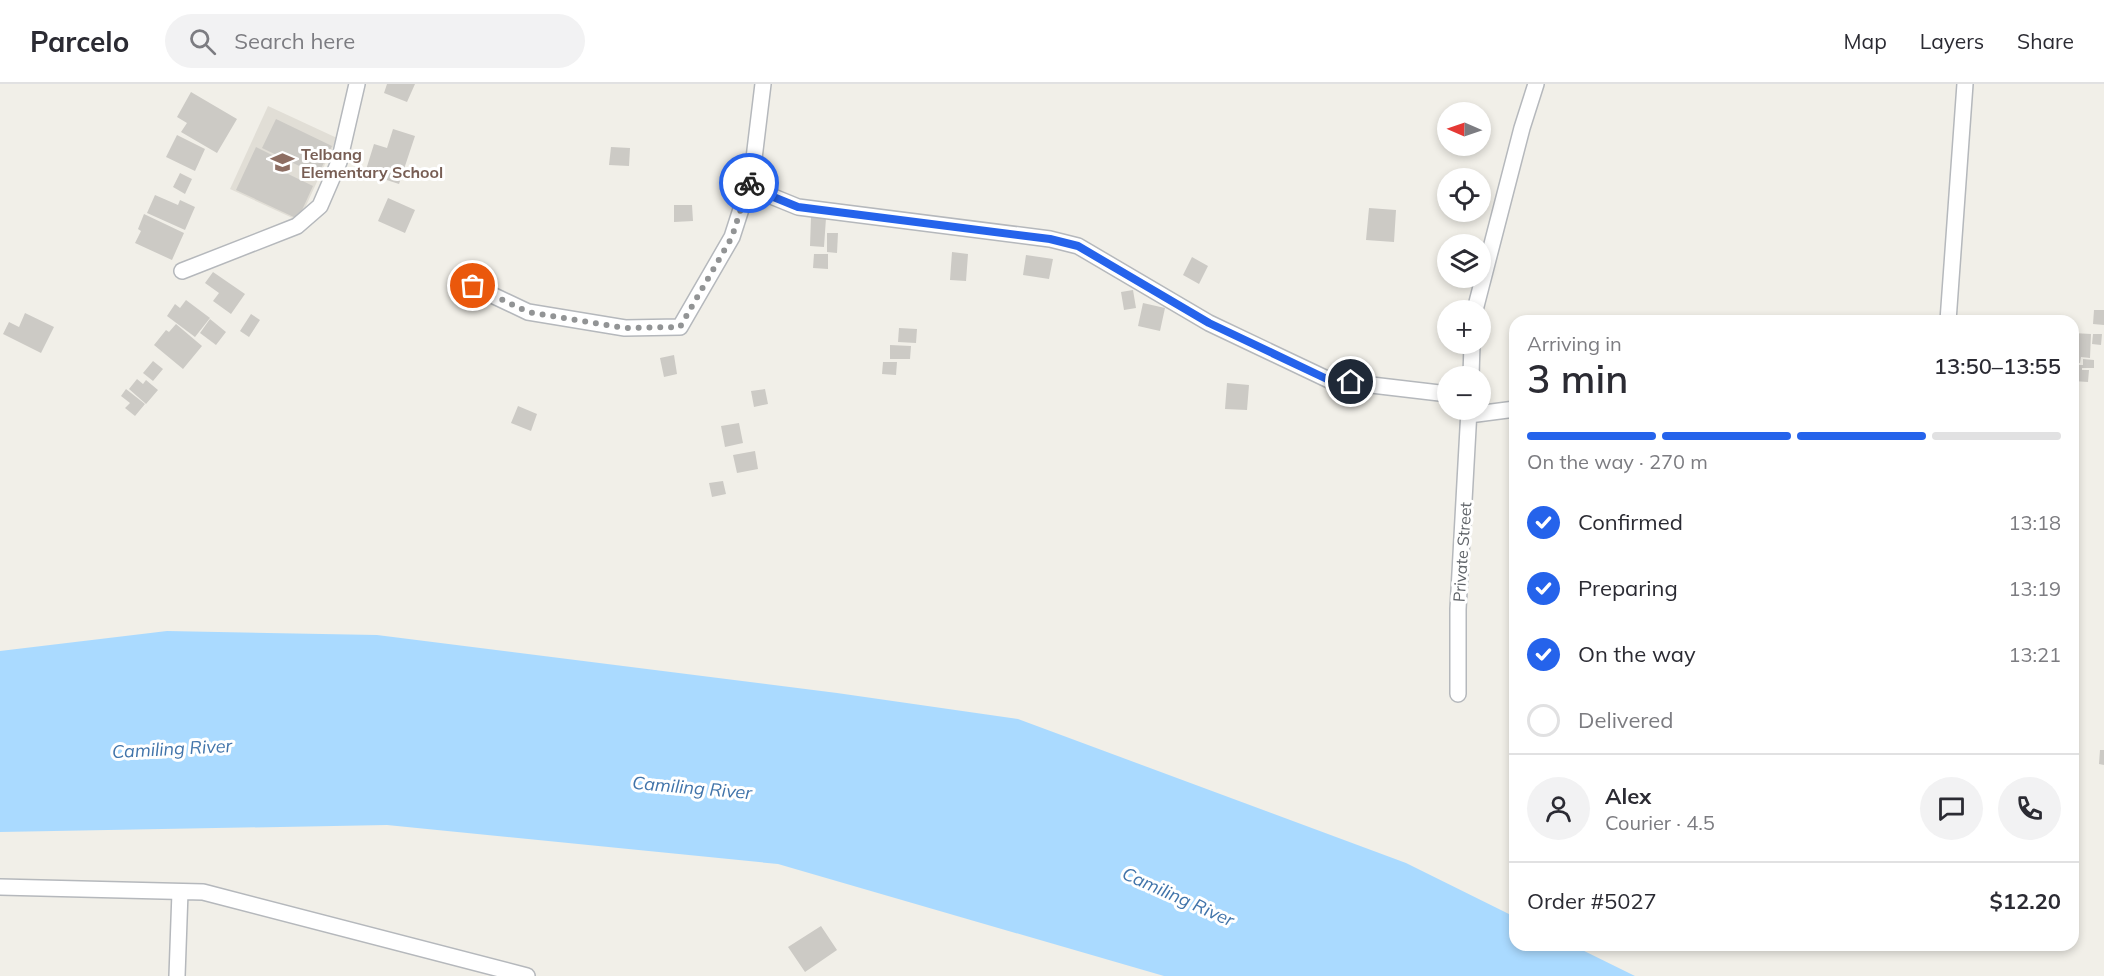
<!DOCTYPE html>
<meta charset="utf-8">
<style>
:root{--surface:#fff;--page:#f2f2f3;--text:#2b2b33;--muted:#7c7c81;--line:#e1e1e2;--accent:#2563eb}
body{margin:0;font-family:Mulish,sans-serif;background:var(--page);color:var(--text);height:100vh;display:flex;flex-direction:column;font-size:22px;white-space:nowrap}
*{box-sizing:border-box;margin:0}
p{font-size:20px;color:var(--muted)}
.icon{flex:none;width:33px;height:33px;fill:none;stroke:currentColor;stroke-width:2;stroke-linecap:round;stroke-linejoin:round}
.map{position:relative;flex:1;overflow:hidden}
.details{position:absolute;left:1509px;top:231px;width:570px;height:636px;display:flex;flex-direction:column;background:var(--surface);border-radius:18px;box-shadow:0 3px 9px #0003}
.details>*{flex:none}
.needle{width:39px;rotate:272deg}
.fabs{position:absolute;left:1437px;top:18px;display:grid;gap:12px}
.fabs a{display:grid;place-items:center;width:54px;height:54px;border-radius:50%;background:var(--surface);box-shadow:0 3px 9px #0003;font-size:30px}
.pin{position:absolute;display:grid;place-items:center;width:51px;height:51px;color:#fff;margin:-26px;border:3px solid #fff;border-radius:50%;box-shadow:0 2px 6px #0007}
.courier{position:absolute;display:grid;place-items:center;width:60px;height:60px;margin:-30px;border:4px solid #2563eb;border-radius:50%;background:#fff;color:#222;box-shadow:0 2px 8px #0007}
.headline em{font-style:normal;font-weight:600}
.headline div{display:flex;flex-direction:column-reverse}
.headline{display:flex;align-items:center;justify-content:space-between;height:102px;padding:0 18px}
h1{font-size:39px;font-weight:600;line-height:45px}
.bar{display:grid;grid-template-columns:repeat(4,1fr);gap:9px 6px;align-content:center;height:72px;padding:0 18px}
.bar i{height:8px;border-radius:4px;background:var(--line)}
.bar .current{background:var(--accent)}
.bar p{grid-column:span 4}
.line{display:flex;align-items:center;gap:15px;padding:0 18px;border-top:2px solid var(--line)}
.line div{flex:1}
.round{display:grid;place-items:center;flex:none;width:63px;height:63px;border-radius:32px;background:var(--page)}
ol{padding:0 18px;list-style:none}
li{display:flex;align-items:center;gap:18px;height:66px}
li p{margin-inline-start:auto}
li .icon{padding:6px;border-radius:50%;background:var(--accent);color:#fff;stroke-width:4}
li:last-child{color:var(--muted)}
li i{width:33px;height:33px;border:3px solid var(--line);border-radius:50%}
header{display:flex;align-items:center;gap:36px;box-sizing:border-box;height:84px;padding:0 30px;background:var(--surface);border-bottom:2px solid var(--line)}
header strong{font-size:28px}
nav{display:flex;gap:33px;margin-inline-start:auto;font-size:21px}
.search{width:420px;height:54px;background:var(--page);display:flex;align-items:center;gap:15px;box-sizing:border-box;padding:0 21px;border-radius:33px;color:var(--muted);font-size:22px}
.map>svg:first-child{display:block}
.education{fill:#e1ded6}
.water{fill:#aadaff}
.building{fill:#cccac5}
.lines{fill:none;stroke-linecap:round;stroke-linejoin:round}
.street-casing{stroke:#b5b8bc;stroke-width:18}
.street{stroke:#fff;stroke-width:15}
.done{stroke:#929495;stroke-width:6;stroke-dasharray:0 10.8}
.route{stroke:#2563eb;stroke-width:8}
.labels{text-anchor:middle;stroke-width:6;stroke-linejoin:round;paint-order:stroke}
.education-label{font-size:16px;font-weight:bold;fill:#785e54;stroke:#fff;text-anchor:start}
.street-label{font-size:16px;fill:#5f6368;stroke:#fff}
.water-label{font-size:18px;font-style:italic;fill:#4174aa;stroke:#fff}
</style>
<header>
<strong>Parcelo</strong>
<div class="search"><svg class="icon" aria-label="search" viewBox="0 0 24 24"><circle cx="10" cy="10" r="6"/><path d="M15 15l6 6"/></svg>Search here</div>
<nav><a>Map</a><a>Layers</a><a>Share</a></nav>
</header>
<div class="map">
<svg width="2104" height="892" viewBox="0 0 2104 892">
<rect width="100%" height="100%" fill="#f1efe8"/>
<!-- education -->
<path class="education" d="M268 22 337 54 299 137 230 105Z"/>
<!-- water -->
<path class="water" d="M167 547 377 551 837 609 1018 635 1406 779 1515 833V861H1572L1635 892H1164L778 780 387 741 0 748V567Z"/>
<!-- building -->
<path class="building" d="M387 0H415L407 18 384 9Z
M191 8 237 35 217 69 181 48 187 39 177 33Z
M276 35 332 62 318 91 262 64Z
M393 45 415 52 399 100 365 89 374 60 387 64Z
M177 51 205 65 195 87 166 73Z
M256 63 290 80 286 89 313 102 298 135 236 106Z
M611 63 630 64 629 82 609 81Z
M180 89 192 95 185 110 173 103Z
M155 111 178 121 180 116 195 123 185 146 147 129Z
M388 114 415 126 405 149 378 137Z
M674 121H692L693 137 674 138Z
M1369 124 1396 126 1394 158 1366 156Z
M144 130 184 149 172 176 135 159 141 147 138 145Z
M811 133 826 134 824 163 810 162Z
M827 149H838L837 169 827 168Z
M952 168 968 170 966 197 950 196Z
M814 170H828V185L813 184Z
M1026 171 1053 175 1049 195 1023 191Z
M1192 173 1208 182 1199 200 1183 191Z
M213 188 245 210 231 230 213 217 219 209 205 199Z
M1133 206 1136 224 1124 226 1121 208Z
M186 216 210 234 195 253 167 232 175 220 180 224Z
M1143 219 1165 224 1160 247 1138 242Z
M2094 226H2104V241L2093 240Z
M25 229 54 243 41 269 3 250 9 238 19 243Z
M251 230 260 236 249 253 240 247Z
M210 235 226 248 216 261 200 249Z
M176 240 202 262 183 285 154 261 166 246 169 248Z
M899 244 917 245 916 259 898 258Z
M2073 249 2091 250 2090 274 2081 273 2080 279H2073Z
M2093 250H2102L2101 261 2092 260Z
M890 261 911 262 910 275H890Z
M674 271 677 290 664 293 660 274Z
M2083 275 2094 276V284H2082V286H2089L2088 298 2073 297V281H2083Z
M153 277 163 285 153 297 143 289Z
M883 278H897L896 291 882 290Z
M137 295 143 300 146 296 158 306 146 320 129 305Z
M1227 299 1249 301 1247 326 1225 325Z
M126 305 145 320 135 332 125 324 130 319 121 312Z
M765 305 768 320 754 323 751 307Z
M518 322 537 330 531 347 511 339Z
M739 339 743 359 725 363 721 342Z
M755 367 758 385 737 389 733 371Z
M723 397 726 410 712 413 709 399Z
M2100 666H2104V681L2099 680Z
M821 842 837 866 805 888 788 863Z"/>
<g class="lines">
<defs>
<path id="street" d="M752 91 771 112 798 123 1050 155 1078 162 1209 239 1329 296 1448 310
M182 187 297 142 320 122 339 78 357 0
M473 202 528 228 625 244 680 243 732 153 752 91 763 0
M1475 226 1522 44 1536 0
M1948 237 1965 0
M1471 292 1472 260
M1469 331 1515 325
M1458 610V525L1469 326
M0 803 203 808 527 892
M177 892 180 808"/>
</defs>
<!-- street casing -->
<use href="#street" class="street-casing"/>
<!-- street -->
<use href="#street" class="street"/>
</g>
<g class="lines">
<!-- done -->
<path class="done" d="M473 202 528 228 625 244 680 243 732 153 749 99"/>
<!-- route -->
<path class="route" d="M749 99 752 91 771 112 798 123 1050 155 1078 162 1209 239 1329 296 1351 298"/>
</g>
<!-- icons -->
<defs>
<symbol id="school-bare" viewBox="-9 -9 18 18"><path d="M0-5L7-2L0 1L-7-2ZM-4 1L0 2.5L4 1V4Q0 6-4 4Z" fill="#8d6e63" stroke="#fff" stroke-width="2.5" paint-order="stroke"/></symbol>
</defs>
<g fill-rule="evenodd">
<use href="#school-bare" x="266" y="62" width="33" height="33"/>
</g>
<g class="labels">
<!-- education labels -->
<g class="education-label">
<text x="301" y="76">Telbang<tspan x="301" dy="18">Elementary School</tspan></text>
</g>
<!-- street labels -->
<g class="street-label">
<text transform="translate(1462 468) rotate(-86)" y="6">Private Street</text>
</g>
<!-- water labels -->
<g class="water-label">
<text transform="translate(172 665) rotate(-3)" y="6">Camiling River</text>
<text transform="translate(692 704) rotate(5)" y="6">Camiling River</text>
<text transform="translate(1178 813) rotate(24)" y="6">Camiling River</text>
</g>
</g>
</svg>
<div class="fabs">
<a><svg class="needle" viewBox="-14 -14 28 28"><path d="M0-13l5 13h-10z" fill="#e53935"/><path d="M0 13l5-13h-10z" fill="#7c7c81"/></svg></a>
<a><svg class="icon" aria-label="locate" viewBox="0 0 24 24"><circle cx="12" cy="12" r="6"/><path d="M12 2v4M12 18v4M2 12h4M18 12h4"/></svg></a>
<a><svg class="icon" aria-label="layers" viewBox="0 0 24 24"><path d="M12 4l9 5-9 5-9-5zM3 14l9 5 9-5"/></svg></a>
<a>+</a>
<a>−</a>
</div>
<div class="pin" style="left:473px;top:202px;background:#ea580c"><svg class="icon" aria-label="bag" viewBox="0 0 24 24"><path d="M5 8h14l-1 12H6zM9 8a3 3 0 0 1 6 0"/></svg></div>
<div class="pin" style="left:1351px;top:298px;background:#1f2937"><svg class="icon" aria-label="home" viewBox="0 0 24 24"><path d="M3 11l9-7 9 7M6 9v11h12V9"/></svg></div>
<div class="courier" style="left:749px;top:99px"><svg class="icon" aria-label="bike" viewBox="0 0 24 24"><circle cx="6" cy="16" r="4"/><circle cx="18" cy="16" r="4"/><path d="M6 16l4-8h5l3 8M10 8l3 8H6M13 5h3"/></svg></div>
<section class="details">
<div class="headline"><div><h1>3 min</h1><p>Arriving in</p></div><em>13:50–13:55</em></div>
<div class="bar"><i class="current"></i><i class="current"></i><i class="current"></i><i></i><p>On the way · 270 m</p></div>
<ol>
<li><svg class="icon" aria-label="check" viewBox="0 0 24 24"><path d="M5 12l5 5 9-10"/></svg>Confirmed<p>13:18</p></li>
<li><svg class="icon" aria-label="check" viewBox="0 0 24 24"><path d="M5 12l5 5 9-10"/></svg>Preparing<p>13:19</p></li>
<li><svg class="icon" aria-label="check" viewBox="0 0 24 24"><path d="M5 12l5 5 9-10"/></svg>On the way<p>13:21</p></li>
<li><i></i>Delivered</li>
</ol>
<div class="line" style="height:108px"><a class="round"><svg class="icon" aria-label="person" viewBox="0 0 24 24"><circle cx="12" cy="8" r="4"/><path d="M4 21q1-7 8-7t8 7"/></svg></a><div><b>Alex</b><p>Courier · 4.5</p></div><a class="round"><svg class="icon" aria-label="chat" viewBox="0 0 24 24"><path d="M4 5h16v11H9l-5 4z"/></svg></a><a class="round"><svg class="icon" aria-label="phone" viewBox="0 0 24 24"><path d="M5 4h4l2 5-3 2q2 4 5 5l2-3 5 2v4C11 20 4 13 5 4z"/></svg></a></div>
<div class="line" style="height:78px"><div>Order #5027</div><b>$12.20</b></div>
</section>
</div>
